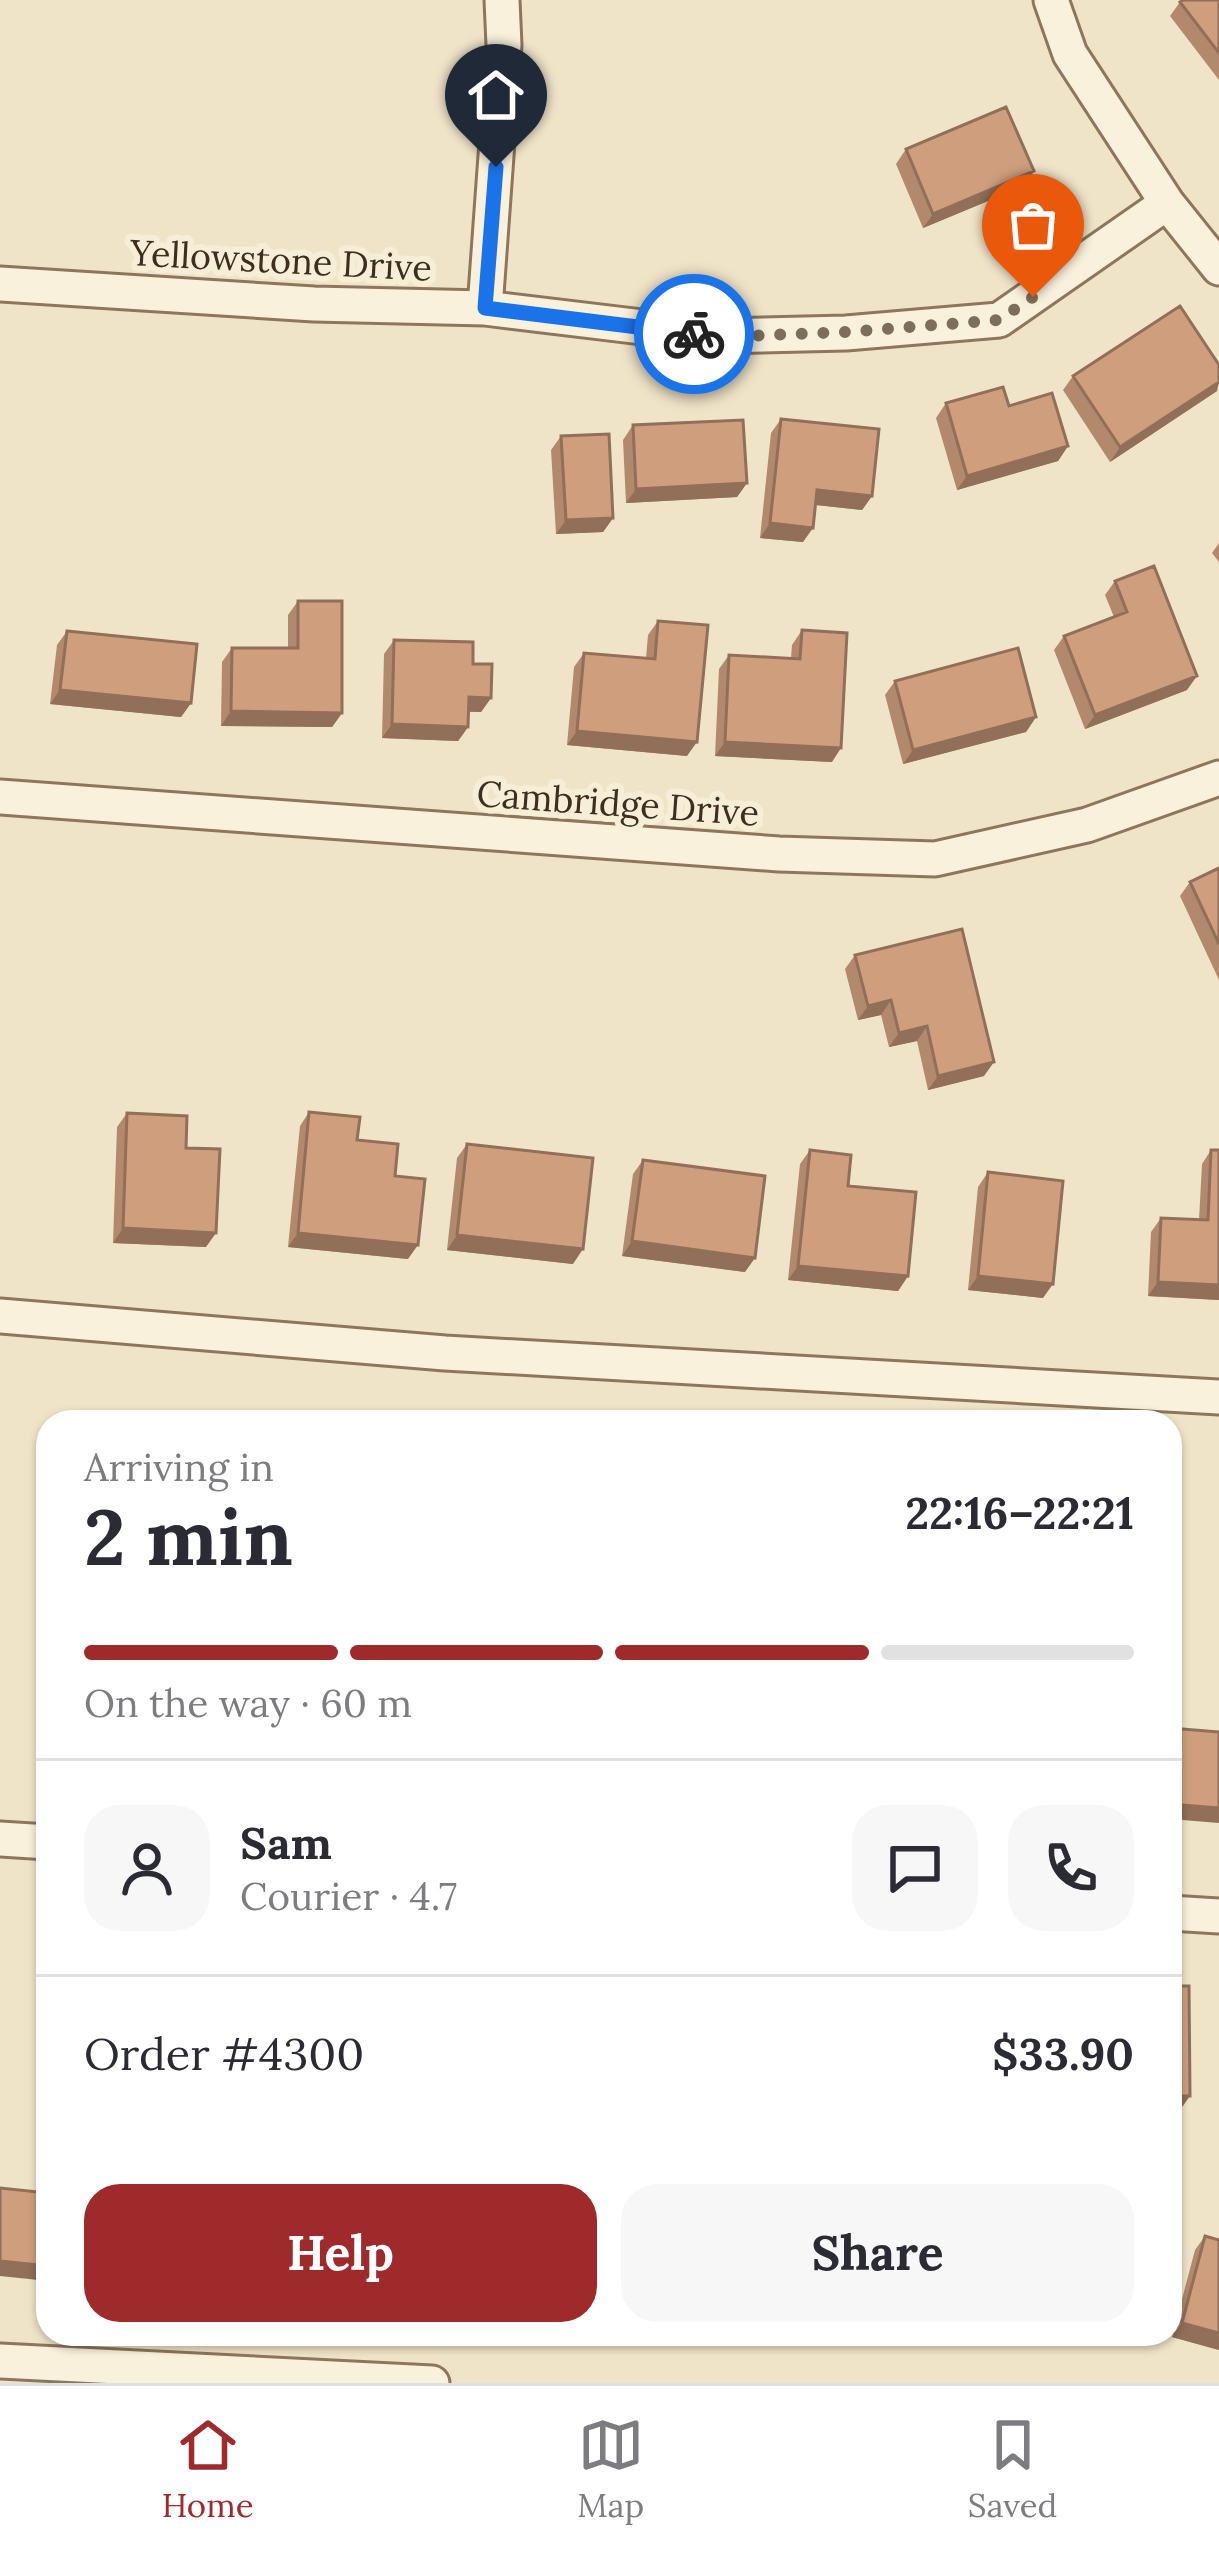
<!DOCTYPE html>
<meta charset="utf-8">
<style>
:root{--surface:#fff;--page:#f7f7f7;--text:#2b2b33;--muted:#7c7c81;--line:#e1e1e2;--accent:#9e2a2b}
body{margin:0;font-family:Lora,serif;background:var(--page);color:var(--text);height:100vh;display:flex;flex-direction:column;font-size:45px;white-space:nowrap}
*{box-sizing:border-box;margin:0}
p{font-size:39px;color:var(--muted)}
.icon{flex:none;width:66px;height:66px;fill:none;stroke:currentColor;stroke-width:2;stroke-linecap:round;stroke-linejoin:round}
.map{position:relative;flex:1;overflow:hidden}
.panel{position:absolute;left:36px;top:1410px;width:1146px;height:936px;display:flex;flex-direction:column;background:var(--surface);border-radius:36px;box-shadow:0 3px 9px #0004}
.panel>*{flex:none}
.pin{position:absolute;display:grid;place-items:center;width:102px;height:102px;color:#fff;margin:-123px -51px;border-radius:50% 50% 50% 0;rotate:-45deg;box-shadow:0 0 12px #0007}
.pin .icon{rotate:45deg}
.courier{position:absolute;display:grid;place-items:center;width:120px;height:120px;margin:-60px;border:9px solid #1a73e8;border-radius:50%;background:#fff;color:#222;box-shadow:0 3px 15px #0007}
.head em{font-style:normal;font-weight:800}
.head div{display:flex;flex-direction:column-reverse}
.head{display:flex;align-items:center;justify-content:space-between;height:204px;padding:0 48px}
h1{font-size:78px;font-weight:800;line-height:90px}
.bar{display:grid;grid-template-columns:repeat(4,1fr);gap:18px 12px;align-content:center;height:144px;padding:0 48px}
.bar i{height:15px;border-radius:9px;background:var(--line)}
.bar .selected{background:var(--accent)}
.bar p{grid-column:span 4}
.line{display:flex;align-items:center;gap:30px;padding:0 48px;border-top:3px solid var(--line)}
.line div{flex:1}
.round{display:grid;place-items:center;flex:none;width:126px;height:126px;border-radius:36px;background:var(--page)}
.cta{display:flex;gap:24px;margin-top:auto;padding:24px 48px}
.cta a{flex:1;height:138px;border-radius:36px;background:var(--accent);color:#fff;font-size:48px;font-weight:800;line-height:138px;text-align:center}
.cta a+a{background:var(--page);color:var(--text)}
.tab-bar{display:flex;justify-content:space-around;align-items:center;height:168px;border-top:3px solid var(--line);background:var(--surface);font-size:33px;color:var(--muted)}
.tab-bar a{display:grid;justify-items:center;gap:6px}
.tab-bar .selected{color:var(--accent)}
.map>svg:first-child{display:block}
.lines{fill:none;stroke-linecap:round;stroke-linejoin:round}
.minor-casing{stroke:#8d765c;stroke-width:39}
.minor{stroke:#faf1dc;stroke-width:33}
.wall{fill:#b2896c}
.shaded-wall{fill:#916f58}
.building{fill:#cf9f7d;stroke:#916f58;stroke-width:3}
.done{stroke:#7c6e5b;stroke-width:12;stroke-dasharray:0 21.6}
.route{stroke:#1a73e8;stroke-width:15}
.labels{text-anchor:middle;stroke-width:12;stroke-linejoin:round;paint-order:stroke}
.street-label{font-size:36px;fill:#3d2e20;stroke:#f7eed8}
</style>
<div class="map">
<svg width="1219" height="2383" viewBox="0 0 1219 2383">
<rect width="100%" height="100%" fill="#f0e4c8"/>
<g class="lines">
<defs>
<path id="minor" d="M1051 0 1070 54 1167 203 1219 268
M0 284 314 304 485 308 717 336 846 333 999 320 1167 203
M485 308 504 45 502 0
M0 797 779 854 935 859 1087 825 1219 778
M0 1316 445 1353 1219 1397
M0 1839 48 1842
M1170 1913 1219 1916
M0 2361 432 2383"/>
</defs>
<!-- minor casing -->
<use href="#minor" class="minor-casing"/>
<!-- minor -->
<use href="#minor" class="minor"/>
</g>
<!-- wall -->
<path class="wall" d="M1219 0V80L1170 16 1180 2Z
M906 149 1024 186 923 228 896 164Z
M1073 376 1217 391 1110 462 1063 390Z
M946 403 1009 406 1068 446 1058 461 957 490 936 418Z
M781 419 872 496 862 510 816 505 803 542 760 538 771 433Z
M633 425 747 483 737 497 626 503 623 440Z
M561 436 613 518 603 532 556 534 551 450Z
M1219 543V562L1212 553Z
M1115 581 1187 690 1085 729 1054 650 1064 636 1114 617 1105 595Z
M298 601 342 713 332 727 221 726 222 662 232 648H288V615Z
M658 621 687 756 567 745 574 667 584 653 646 658 648 635Z
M802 630 832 762 715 756 719 669 729 655 791 658 792 645Z
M67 631 191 703 181 717 50 704 57 645Z
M394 640 491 698 481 712H469L468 727 458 741 382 738 384 654Z
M895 681 1036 717 1026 732 903 764 885 695Z
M1219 868V980L1180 896 1190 882Z
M855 955 984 1076 928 1090 917 1041 889 1047 881 1015 858 1020 845 969Z
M309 1112 357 1140 395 1176 408 1259 288 1247 300 1126Z
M127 1113 186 1148 206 1247 113 1243 117 1127Z
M467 1144 573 1264 447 1250 457 1158Z
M810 1150 848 1186 908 1276 898 1291 788 1280 800 1164Z
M1211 1150H1219V1300L1148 1296 1151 1232 1161 1218 1199 1220 1202 1164Z
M643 1160 745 1272 622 1256 633 1174Z
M988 1172 1043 1298 968 1290 978 1187Z
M1205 2236 1219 2350 1172 2337 1195 2250Z"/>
<!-- shaded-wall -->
<path class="shaded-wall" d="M1034 171 1024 186 923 228 933 214Z
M1219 382 1217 391 1110 462 1120 447Z
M1068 446 1058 461 957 490 967 476Z
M747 483 737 497 626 503 636 489Z
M817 490 872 496 862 510 807 504Z
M613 518 603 532 556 534 566 520Z
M770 523 813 528 803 542 760 538Z
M1197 676 1187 690 1085 729 1095 715Z
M60 690 191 703 181 717 50 704Z
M469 697 491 698 481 712 459 711Z
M231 711 342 713 332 727 221 726Z
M1036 717 1026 732 903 764 913 750Z
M392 724 468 727 458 741 382 738Z
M577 731 697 742 687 756 567 745Z
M725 742 841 748 832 762 715 756Z
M891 1000 881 1015 858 1020 868 1006Z
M927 1026 917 1041 889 1047 899 1033Z
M994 1062 984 1076 928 1090 938 1076Z
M123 1228 216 1233 206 1247 113 1243Z
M298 1233 418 1245 408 1259 288 1247Z
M457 1235 583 1249 573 1264 447 1250Z
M632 1241 755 1258 745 1272 622 1256Z
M798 1266 908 1276 898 1291 788 1280Z
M978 1276 1053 1284 1043 1298 968 1290Z
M1158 1282 1219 1285V1300L1148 1296Z
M1170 1804 1219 1808V1823L1170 1819Z
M1170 2096H1190L1180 2110H1170Z
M0 2261 48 2266V2281L0 2276Z
M1182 2323 1219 2333V2350L1172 2337Z"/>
<!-- building -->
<path class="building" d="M1183 0H1219V53L1180 2Z
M1006 107 1034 171 933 214 906 149Z
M1180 306 1219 365V382L1120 447 1073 376Z
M1003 387 1009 406 1052 393 1068 446 967 476 946 403Z
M781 419 879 429 872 496 817 490 813 528 770 523Z
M743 420 747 483 636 489 633 425Z
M609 434 613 518 566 520 561 436Z
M1154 566 1197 676 1095 715 1064 636 1127 612 1115 581Z
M298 601H342V713L231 711 232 648H298Z
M658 621 708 625 697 742 577 731 584 653 655 659Z
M802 630 847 633 841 748 725 742 729 655 800 659Z
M67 631 197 644 191 703 60 690Z
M394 640 473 642V664H492L491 698 469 697 468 727 392 724Z
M1018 648 1036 717 913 750 895 681Z
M1219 868V944L1190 882Z
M962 929 994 1062 938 1076 927 1026 899 1033 891 1000 868 1006 855 955Z
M309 1112 360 1117 357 1140 398 1144 395 1176 425 1179 418 1245 298 1233Z
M127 1113 187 1116 186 1148 220 1149 216 1233 123 1228Z
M467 1144 593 1158 583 1249 457 1235Z
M810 1150 851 1155 848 1186 916 1192 908 1276 798 1266Z
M1211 1150H1219V1285L1158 1282 1161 1218 1208 1220Z
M643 1160 765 1176 755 1258 632 1241Z
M988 1172 1063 1181 1053 1284 978 1276Z
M1170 1728 1219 1732V1808L1170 1804Z
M1170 1986H1189L1190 2096H1170Z
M0 2188 48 2193V2266L0 2261Z
M1205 2236 1219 2240V2333L1182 2323Z"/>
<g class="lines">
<!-- done -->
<path class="done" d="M694 334 717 337 846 332 999 320 1033 297"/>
<!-- route -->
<path class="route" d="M496 167 485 308 694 334"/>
</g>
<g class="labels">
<!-- street labels -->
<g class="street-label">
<text transform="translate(281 260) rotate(3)" y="13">Yellowstone Drive</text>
<text transform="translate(618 803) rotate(4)" y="13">Cambridge Drive</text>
</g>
</g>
</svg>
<div class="pin" style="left:1033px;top:297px;background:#ea580c"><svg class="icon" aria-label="bag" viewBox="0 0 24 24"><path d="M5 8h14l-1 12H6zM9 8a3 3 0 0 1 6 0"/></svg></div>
<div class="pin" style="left:496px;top:167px;background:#1f2937"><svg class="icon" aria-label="home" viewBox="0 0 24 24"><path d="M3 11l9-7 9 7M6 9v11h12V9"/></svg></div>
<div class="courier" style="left:694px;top:334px"><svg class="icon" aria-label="bike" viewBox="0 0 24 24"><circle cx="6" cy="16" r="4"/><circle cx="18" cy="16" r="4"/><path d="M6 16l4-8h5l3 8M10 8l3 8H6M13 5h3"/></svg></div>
<section class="panel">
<div class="head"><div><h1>2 min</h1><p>Arriving in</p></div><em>22:16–22:21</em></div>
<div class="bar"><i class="selected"></i><i class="selected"></i><i class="selected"></i><i></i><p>On the way · 60 m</p></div>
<div class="line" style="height:216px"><a class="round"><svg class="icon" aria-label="person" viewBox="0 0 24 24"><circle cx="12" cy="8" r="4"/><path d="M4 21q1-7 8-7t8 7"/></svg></a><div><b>Sam</b><p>Courier · 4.7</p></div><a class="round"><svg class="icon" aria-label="chat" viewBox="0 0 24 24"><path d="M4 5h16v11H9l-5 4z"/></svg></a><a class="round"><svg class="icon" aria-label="phone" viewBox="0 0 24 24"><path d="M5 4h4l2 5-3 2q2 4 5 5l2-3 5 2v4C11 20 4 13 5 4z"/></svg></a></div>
<div class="line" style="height:156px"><div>Order #4300</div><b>$33.90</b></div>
<div class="cta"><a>Help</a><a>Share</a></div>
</section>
</div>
<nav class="tab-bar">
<a class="selected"><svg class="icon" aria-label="home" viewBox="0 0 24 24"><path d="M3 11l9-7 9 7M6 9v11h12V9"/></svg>Home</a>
<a><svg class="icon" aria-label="map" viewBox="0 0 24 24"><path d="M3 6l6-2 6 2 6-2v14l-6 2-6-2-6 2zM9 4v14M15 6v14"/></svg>Map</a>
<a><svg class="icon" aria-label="saved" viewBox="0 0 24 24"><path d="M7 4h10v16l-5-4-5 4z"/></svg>Saved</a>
</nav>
